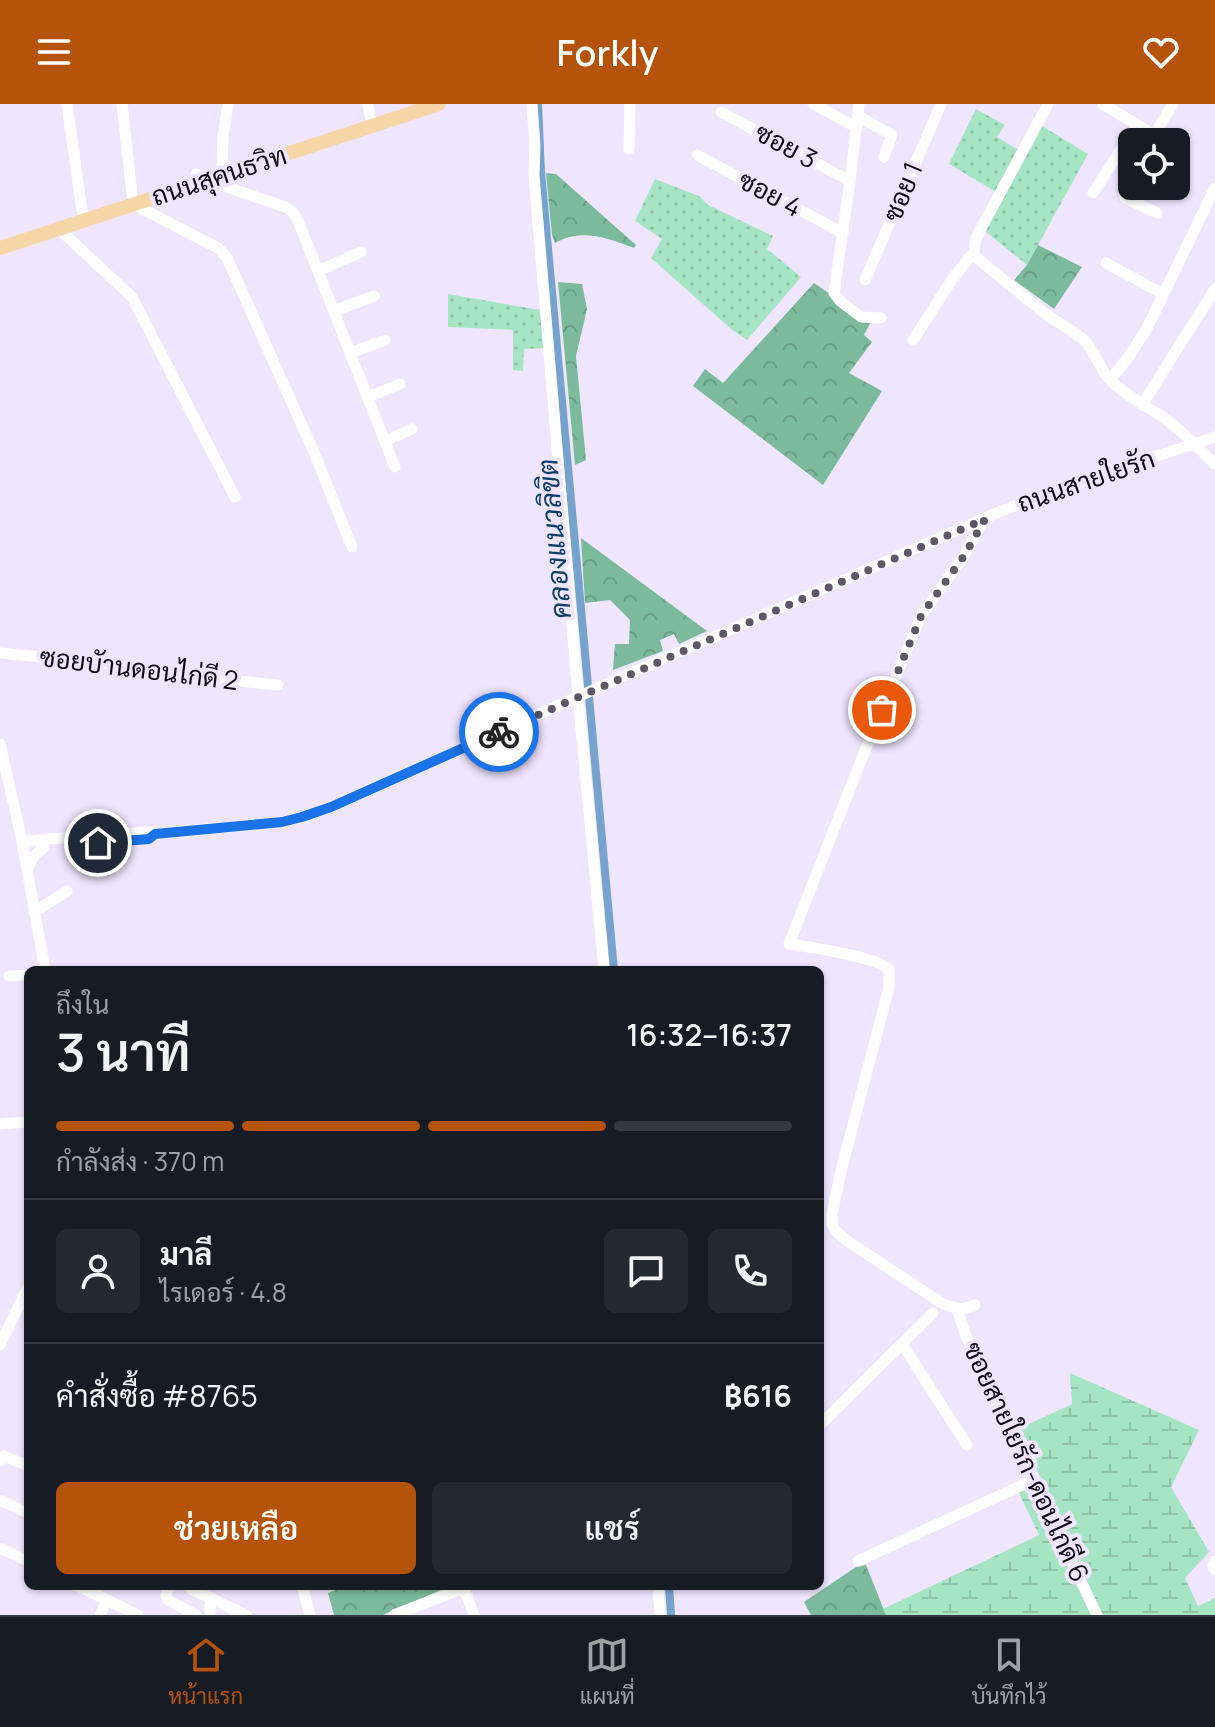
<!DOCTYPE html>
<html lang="th">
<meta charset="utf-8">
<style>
:root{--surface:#171b24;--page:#242831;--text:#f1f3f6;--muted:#9ea1a6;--line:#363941;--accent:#b45309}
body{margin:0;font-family:Manrope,Sarabun,sans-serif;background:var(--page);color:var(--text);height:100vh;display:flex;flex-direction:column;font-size:30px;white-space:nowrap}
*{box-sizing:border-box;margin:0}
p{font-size:26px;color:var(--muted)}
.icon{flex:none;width:44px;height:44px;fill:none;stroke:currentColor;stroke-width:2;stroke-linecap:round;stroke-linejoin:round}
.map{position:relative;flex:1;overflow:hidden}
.details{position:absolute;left:24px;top:862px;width:800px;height:624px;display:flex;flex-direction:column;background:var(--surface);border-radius:12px;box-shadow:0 2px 6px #0004}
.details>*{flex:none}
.controls{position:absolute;left:1118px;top:24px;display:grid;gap:16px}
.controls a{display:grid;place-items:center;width:72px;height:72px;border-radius:12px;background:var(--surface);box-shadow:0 2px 6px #0004;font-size:40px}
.pin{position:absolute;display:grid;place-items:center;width:68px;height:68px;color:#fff;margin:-34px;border:4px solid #fff;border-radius:50%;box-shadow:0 2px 8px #0007}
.courier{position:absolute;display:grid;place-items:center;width:80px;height:80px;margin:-40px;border:6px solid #1a73e8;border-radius:50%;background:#fff;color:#222;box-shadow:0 2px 10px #0007}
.head em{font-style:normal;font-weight:600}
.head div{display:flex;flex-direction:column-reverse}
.head{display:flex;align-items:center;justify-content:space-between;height:136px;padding:0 32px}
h1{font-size:52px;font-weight:600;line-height:60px}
.bar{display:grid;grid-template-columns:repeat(4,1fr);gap:12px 8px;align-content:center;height:96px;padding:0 32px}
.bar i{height:10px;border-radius:6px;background:var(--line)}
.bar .on{background:var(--accent)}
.bar p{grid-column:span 4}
.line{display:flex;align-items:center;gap:20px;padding:0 32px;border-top:2px solid var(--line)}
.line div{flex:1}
.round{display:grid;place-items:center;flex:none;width:84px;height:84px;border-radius:12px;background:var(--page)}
.cta{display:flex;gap:16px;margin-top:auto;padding:16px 32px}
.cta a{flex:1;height:92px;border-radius:12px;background:var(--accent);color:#fff;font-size:32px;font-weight:600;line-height:92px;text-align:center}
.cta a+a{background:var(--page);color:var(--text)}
header{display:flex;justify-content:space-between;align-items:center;height:104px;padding:0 32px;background:var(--accent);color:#fff;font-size:36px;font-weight:600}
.menu{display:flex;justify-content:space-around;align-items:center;height:112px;border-top:2px solid var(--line);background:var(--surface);font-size:22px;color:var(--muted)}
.menu a{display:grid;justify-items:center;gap:4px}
.menu .on{color:var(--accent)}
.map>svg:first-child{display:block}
.grass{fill:url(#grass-dots)}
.forest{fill:url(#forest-crowns)}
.wetland{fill:url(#wetland-marsh)}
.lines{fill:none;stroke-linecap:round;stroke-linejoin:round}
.canal{stroke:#76a2ce;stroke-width:8}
.minor{stroke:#fff;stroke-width:11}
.major{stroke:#f6d6a6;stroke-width:14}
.done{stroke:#5d5766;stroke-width:8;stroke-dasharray:0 14.4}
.route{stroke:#1a73e8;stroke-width:10}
.labels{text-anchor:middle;stroke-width:8;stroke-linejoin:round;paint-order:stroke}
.street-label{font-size:26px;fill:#0f0b14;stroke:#efe5fe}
.water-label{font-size:28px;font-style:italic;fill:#0b3e68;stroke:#efe5fe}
</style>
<header><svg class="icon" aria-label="menu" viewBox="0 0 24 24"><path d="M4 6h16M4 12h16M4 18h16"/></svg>Forkly<svg class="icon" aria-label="heart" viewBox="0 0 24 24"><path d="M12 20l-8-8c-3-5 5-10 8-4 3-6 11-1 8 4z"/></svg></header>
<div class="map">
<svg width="1215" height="1511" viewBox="0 0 1215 1511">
<defs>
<pattern id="grass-dots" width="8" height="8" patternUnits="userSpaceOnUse" patternTransform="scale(2)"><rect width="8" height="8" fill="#a6e5c4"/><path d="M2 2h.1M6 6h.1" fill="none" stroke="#8ec3a8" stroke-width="1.8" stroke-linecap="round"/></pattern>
<pattern id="forest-crowns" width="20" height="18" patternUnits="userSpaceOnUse" patternTransform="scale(2)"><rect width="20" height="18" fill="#7bbb9b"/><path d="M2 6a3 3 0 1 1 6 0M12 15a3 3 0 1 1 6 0" fill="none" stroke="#699f85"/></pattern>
<pattern id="wetland-marsh" width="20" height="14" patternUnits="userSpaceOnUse" patternTransform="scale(2)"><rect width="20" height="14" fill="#a6e5c4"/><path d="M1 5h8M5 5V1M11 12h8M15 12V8" fill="none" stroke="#8ec3a8"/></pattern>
</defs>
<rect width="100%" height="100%" fill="#efe5fe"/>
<!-- grass -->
<path class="grass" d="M976 5 1005 21 997 33 1018 46 996 88 949 60Z
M1042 22 1088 50 1027 161 985 127Z
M655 75 699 92 708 101 773 132 767 145 801 173 747 236 731 225 651 154 662 135 635 117Z
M448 190 540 206 544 244 524 245 523 267 513 266V226L448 223Z"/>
<!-- forest -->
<path class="forest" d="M546 69 556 70 636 141 634 144C606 134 583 124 555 139L552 131Z
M1038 141 1082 163 1054 205 1014 176 1027 161Z
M558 178 582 180 587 205 576 252 586 356 575 361Z
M814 179 871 218 864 231 872 238 849 269 882 287 823 381 693 282 705 265 723 279Z
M581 434 707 527 679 540 674 530 660 536 663 547 613 566 615 540H629L630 516 610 496 585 499Z
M866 1461 886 1511H811L804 1498 856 1463Z
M345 1482H450L383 1511H334L328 1489Z"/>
<!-- wetland -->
<path class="wetland" d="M1070 1269 1199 1326 1171 1383 1209 1448 1185 1474 1198 1502 1215 1494V1511H886L883 1505 1039 1431 1018 1387 1043 1379 1018 1325 1072 1300Z"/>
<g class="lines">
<!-- canal -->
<path class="canal" d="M538 0 541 68 614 866
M669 1482 671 1511"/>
<!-- minor -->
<path class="minor" d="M67 0 82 107 86 116
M122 0 132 91
M368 0 370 13
M532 0 535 42 534 71 578 593 604 866
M813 0 856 23
M859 0 850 77 834 189 840 197 861 213 881 214
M1048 0 976 134 974 148 977 154 1043 208 1082 234C1096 246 1098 264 1110 276 1127 293 1149 303 1168 317 1185 329 1200 346 1215 360
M1103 0 1154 31 1153 38
M721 8 850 77
M858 12 892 31 884 53
M1154 31 1173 0
M629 45 630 0
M697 51 843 129
M222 61 223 32 228 0
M196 70 207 76 285 103 292 107 297 114 395 363
M1132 74 1124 90 1125 94 1157 109
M1093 89 1137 21
M133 100 218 144 227 154 314 348 352 443
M59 125 132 193 235 393
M1106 159 1163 190
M318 167 361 148
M865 176 941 0
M334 207 374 192
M913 236 953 174 974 148
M350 249 385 236
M1110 276 1130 251 1147 224 1215 84
M368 293 400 280
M1142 301 1215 185
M385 337 412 325
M0 549 114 560 188 572 278 581
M0 640 22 737 45 866
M22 737 148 728 155 730 282 718 302 713 331 703 620 574 1001 407 1117 365 1215 333
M27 766 34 752 44 743
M34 808 67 787
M9 872 28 871
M0 1020 28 1018
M975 1201C963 1207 955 1204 943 1200L846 1136 836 1127 832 1120V1110L841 1067 889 883V865C874 853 810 843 789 840L860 659 921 512 964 452 984 415
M957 1205 966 1232 996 1298 1097 1511
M902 1240 967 1341
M0 1241 28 1183
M820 1321 933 1209
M0 1357 4 1352 28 1362
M0 1396 28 1409
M0 1444 28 1457
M858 1457 1033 1376
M1215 1457 1213 1461 1215 1466
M78 1482 138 1511
M168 1482 166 1492 168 1496 196 1511
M302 1482 310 1511
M463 1482 474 1511
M658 1482 660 1511
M191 1485 246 1511
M100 1511 107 1496
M210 1511V1494
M394 1511 464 1484"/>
<!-- major -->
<path class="major" d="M0 144 439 0"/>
</g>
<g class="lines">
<!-- done -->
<path class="done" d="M499 628 985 415 964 452 921 512 882 606"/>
<!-- route -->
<path class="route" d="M98 739 149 735 155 730 282 718 302 713 331 703 499 628"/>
</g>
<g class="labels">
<!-- street labels -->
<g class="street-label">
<text transform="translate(786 42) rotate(28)" y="9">ซอย 3</text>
<text transform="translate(219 72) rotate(-18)" y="9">ถนนสุคนธวิท</text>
<text transform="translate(903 88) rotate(-67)" y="9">ซอย 1</text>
<text transform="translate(770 90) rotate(28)" y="9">ซอย 4</text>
<text transform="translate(1086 377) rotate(-19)" y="9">ถนนสายใยรัก</text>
<text transform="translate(139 565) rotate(7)" y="9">ซอยบัานดอนไก่ดี 2</text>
<text transform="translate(1026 1358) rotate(65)" y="9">ซอยสายใยรัก-ดอนไก่ดี 6</text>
</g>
<!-- water labels -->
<g class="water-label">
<text transform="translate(554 435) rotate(-95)" y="10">คลองแนวลิขิต</text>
</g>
</g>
</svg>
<div class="controls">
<a><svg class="icon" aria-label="locate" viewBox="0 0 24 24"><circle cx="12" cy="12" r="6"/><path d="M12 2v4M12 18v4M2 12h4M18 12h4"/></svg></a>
</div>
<div class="pin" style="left:882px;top:606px;background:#ea580c"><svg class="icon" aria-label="bag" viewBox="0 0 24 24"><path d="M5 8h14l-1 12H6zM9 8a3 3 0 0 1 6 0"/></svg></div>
<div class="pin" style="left:98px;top:739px;background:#1f2937"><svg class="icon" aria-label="home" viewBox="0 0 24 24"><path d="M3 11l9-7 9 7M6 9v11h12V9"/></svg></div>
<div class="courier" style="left:499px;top:628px"><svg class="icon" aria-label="bike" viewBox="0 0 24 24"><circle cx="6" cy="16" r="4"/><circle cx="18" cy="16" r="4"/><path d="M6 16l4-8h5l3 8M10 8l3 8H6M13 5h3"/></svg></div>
<section class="details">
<div class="head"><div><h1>3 นาที</h1><p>ถึงใน</p></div><em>16:32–16:37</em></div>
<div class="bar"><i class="on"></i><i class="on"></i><i class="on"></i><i></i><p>กำลังส่ง · 370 m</p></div>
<div class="line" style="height:144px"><a class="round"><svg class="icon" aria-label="person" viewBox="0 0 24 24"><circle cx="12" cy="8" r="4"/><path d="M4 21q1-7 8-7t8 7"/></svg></a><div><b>มาลี</b><p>ไรเดอร์ · 4.8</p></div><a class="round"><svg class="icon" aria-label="chat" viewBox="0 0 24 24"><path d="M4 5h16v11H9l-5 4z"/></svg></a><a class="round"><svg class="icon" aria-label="phone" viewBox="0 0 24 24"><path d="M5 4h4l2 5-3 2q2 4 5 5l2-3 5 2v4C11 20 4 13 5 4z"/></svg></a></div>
<div class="line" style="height:104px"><div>คำสั่งซื้อ #8765</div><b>฿616</b></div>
<div class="cta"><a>ช่วยเหลือ</a><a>แชร์</a></div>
</section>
</div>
<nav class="menu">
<a class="on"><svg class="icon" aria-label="home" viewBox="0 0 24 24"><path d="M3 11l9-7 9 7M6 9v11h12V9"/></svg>หน้าแรก</a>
<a><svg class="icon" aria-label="map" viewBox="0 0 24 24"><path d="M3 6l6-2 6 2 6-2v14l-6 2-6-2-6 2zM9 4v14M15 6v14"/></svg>แผนที่</a>
<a><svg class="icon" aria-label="saved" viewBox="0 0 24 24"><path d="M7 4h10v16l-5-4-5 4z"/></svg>บันทึกไว้</a>
</nav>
